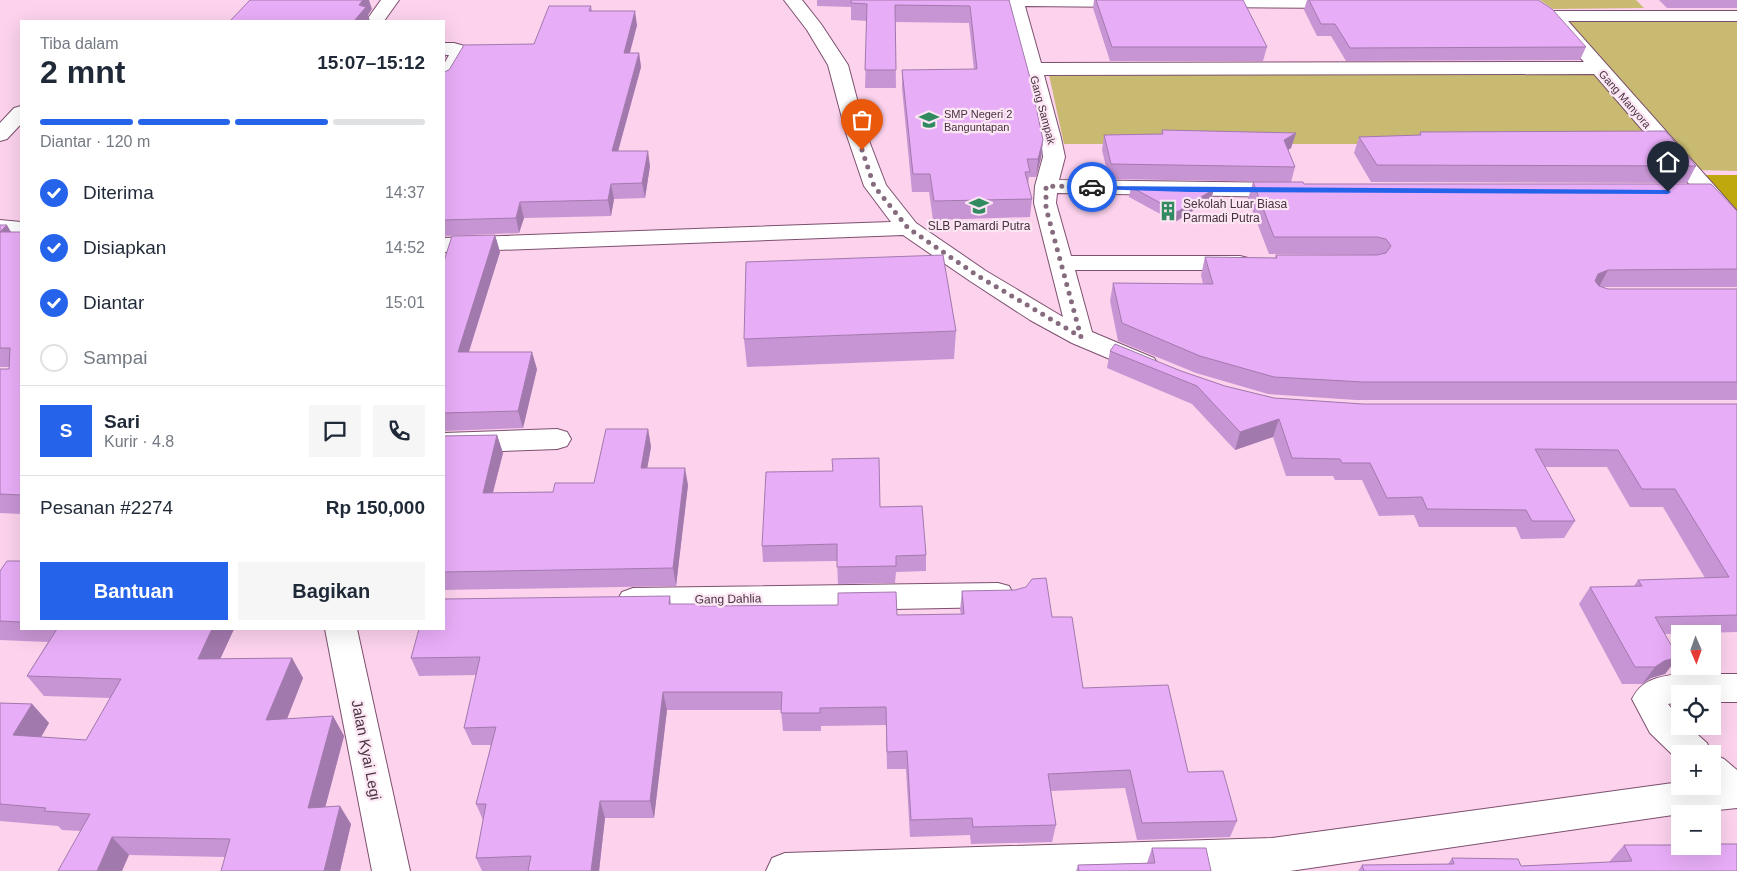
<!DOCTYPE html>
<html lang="id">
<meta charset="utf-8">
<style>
:root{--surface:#fff;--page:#f6f6f7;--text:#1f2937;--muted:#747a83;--line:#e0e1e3;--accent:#2563eb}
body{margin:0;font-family:Helvetica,sans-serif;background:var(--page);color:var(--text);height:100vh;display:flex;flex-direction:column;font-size:19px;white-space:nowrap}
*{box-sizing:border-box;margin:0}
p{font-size:16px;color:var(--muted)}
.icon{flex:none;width:28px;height:28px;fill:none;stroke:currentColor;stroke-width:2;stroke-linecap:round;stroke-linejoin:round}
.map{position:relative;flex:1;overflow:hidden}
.details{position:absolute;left:20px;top:20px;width:425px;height:610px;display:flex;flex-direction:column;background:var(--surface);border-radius:0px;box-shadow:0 5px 20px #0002}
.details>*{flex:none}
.needle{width:32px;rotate:178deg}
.fabs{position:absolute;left:1671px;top:625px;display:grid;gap:10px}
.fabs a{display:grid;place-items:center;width:50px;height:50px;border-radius:0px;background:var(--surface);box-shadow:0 5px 20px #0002;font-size:25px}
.pin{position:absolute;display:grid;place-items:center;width:42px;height:42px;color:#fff;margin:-51px -21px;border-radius:50% 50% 50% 0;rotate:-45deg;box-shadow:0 0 5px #0007}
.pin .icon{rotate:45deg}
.courier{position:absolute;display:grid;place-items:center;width:50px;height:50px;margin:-25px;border:4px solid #2563eb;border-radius:50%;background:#fff;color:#222;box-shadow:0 1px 6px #0007}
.overview em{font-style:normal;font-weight:600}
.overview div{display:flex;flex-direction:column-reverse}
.overview{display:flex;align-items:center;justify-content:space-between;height:85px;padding:0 20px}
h1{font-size:32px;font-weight:600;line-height:38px}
.bar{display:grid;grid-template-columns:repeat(4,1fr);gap:8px 5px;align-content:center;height:60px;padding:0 20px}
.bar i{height:6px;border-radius:4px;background:var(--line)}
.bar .current{background:var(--accent)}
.bar p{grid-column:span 4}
.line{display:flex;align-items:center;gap:12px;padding:0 20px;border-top:1px solid var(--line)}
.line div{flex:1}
.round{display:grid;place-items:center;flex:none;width:52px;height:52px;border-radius:0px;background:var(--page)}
ol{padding:0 20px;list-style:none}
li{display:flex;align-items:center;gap:15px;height:55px}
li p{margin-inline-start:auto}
li .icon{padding:5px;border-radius:50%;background:var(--accent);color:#fff;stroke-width:4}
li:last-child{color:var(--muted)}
li i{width:28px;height:28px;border:2px solid var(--line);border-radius:50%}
.action{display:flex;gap:10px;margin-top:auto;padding:10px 20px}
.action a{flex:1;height:58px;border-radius:0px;background:var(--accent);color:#fff;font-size:20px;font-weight:600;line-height:58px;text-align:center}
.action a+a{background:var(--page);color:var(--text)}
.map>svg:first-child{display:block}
.green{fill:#c8ba70}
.forest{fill:#bfa80d}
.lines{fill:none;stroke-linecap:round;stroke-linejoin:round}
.street-casing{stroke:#7c506e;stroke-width:2}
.street{fill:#fff;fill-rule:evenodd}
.wall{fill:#c895d4}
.shaded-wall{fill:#a279ad}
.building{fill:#e8adf7;stroke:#a279ad}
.route{fill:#2563eb}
.done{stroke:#866a7d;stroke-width:5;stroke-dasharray:0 9}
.labels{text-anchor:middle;stroke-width:4.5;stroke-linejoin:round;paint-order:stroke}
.far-street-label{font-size:11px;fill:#473240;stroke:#fce6f4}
.far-poi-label{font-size:11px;fill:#473240;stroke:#fce6f4;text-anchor:start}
.poi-label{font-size:12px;fill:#473240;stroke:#fce6f4;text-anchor:start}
.street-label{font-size:12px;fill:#473240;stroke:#fce6f4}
.near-street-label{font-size:15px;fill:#473240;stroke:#fce6f4}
</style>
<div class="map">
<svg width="1737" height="871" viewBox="0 0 1737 871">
<rect width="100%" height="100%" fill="#fcd2ed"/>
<!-- green -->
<path class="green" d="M1540 0H1636L1644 8 1553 9Z
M1568 20H1737V171L1698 170Z
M1048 70H1596L1658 144H1064Z"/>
<!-- forest -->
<path class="forest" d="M1697 175H1737V218Z"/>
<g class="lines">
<defs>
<path id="street" d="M381 0H399L384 21H366Z
M784 0H802L821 24 848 65 866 133 886 185 916 223 986 271 1063 317 1034 203 1035 186 1043 157 1041 138 1005 0H1138L1139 2 1136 6 1130 7 1025 6 1041 63 1584 62 1554 27 1551 23 1552 21 1548 20 1545 16 1548 12 1554 11H1737V21H1568L1737 211V232L1729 230 1594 74 1044 75 1061 138 1065 157 1059 180 1287 183 1295 185 1298 190 1295 195 1287 197 1057 193 1056 203 1071 256H1240L1248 258 1252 263 1248 268 1240 270H1075L1092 332 1154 358 1158 364 1154 370 1145 373 1136 370 1072 343 1030 320 970 281 903 235 444 252V238L891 222 864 186 846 133 828 65 807 30Z
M1200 0H1350L1352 3 1349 7 1343 8 1208 7 1202 6 1199 2Z
M444 43H454L468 47 470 51 451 84 444 86V64L449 55H444Z
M21 106V124L7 139 0 141V123L14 108Z
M0 220 21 222V236L0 234Z
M557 429 567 432 571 439 567 446 557 449 444 453V433Z
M998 583 1009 586 1014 595 1009 604 998 607 633 614 622 610 617 601 622 592 633 588Z
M325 629H357L410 871H372Z
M1678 674H1737V702H1712V694H1680V702L1668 704 1680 719V726H1688L1707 743 1712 754H1680V762L1650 733 1632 699C1642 679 1658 677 1678 674Z
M1712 754 1724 759 1737 770V808L1680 814 1290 871H766L772 858 785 853 1272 838 1680 782V786H1712Z"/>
</defs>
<!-- street casing -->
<use href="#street" class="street-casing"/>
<!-- street -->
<use href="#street" class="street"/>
</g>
<!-- wall -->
<path class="wall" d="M817 0H1009L1043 140 1041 158 1036 177H1029L1028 184 1032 199 1030 217 933 220 929 192H912L902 88V70H974L969 23 895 22 896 88H865L867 21 851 20V7L817 6Z
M1094 0H1243L1267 47 1263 61H1110L1093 8Z
M1307 0H1538L1586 47 1580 60 1346 61 1331 36H1317L1304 10Z
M1659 0H1737V8H1667Z
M591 6 592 11 637 25 630 53H639L641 67 618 151 650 166 645 198 614 199 611 216 524 218 519 233 444 236V72L534 44Z
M1162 130 1296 133 1291 148 1288 150 1295 167 1291 182 1109 179 1102 150 1104 135 1161 134Z
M1420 132 1696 166 1687 183 1371 182 1354 153 1359 137 1419 135Z
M1253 182 1304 184 1737 211V287H1601L1608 289H1737V400H1356L1268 394 1196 373 1118 341 1110 301 1113 283 1203 284 1201 275 1205 257 1275 258 1276 255H1373L1269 254 1248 199Z
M1131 187 1214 189 1211 199 1175 222 1129 197Z
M0 225 11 232H21V514L0 513V369H9V367H0Z
M495 235 500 252 469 352 537 369 523 428 444 431V261Z
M956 331 954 359 747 367 744 339Z
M1110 351 1181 371 1225 386 1274 398 1363 404H1737V632L1664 634 1678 657 1665 674 1651 678 1642 684H1622L1579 604 1590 587 1634 586 1638 580 1705 578 1663 507H1630L1607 467H1545L1575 521 1564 538 1521 539 1516 527H1419L1414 515 1379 516 1362 480H1335L1333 476H1286L1273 437 1235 450 1192 404 1107 368Z
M648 429 651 447 647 468 688 485 676 586 444 590V436L497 435 503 453 493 493 553 492 594 483Z
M880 507 926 555V571L896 572 895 583 838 584 837 561 763 562 762 546Z
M21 561V629H234L220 659 292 658 303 678 287 719 333 716 344 736 325 807 351 824 340 871H221L225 857 129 855 81 831 62 830 58 826 0 821V703L32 704 49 723 41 737 86 740 110 698 44 696 27 676 48 642 0 640V571Z
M962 591 1052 617 1083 688 1188 772 1237 821 1230 837 1137 840 1125 788 1051 791 1056 825 1052 842 971 844 970 835 910 837 906 769H887L886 725 821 726V731H783L781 710H667L654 818H605L599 871H482L476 858 483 820 476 804 491 745H472L464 728 476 675 419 676 411 658 670 596 671 604H700L701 606 897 615 961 614 960 610Z
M1624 845 1737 871H1358L1362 865 1448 864 1452 858 1521 866 1609 862Z
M1152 848 1211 871H1076L1078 865 1147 863Z"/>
<!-- shaded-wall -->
<path class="shaded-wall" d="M358 0H369L372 9 368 15 370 21H354Z
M635 11 637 25 626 67 624 53Z
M444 49 446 57 444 61Z
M639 53 641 67 614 166 612 151Z
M1296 133 1291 148 1280 155 1284 140Z
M1043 140 1041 158 1036 177 1038 159Z
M648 151 650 166 645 198 642 183Z
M611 184 614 199 611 216 608 200Z
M1214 189 1211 199 1175 222 1177 212Z
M520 202 524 218 519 233 516 218Z
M7 225 18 244 0 232Z
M495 235 500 252 463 370 458 352Z
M1608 270 1599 287 1588 291 1598 274Z
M532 352 537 369 523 428 518 411Z
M1279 419 1273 437 1235 450 1240 432Z
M648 429 651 447 644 486 641 468Z
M497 435 503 453 488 511 483 493Z
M685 468 688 485 676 586 673 568Z
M212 629H234L211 679 198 659Z
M1678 657 1665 674 1651 678 1642 684 1655 667 1664 661Z
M292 658 303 678 279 739 266 720Z
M663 692 667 710 654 818 650 801Z
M32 704 49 723 31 755 13 735Z
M333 716 344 736 320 827 308 808Z
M600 801 605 818 599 871H591Z
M340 806 351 824 340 871H324Z
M112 837 129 855 122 871H97Z"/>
<!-- building -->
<path class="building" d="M250 0H363L359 5 366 7 354 21H230Z
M851 0H1009L1030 78 1043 140 1038 159H1027L1030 172H1025L1032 199 934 201 930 174H913L902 70 977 69 970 6 895 5 896 70H865L867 4 851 3Z
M1096 0H1243L1267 47H1112Z
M1309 0H1538L1552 9 1586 47 1350 48 1335 24H1321Z
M549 6H591L589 11H635L624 53H639L612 151H648L642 183 611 184 608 200 520 202 516 218 444 220V72L449 70 464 45 534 44Z
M1162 130 1296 133 1284 140 1295 167 1111 164 1104 135 1163 134Z
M1665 131 1696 166 1377 165 1359 137 1421 135 1420 132Z
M1253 182H1303L1304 184H1711L1737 211V269L1608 270 1598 274 1595 281 1599 286 1608 289H1737V382H1363L1274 377 1200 356 1122 323 1113 283 1213 284 1205 257 1277 258 1276 255H1377L1386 253 1391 246 1386 239 1377 237H1274Z
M1131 187 1214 189 1177 212Z
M0 225H7L0 232H21V495L0 494V369H9L10 348H0Z
M495 235 458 352H532L518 411 444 413V261L452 236Z
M943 255 956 331 744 339 746 262Z
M1115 344 1181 371 1225 386 1274 398 1363 404H1737V615L1655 617 1678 657 1664 661 1655 667H1635L1590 587 1642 586 1638 580 1729 577 1675 489H1642L1618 450 1535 449 1575 521H1532L1526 510 1427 509 1422 497 1387 498 1370 463H1342L1340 459 1292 458 1279 419 1240 432 1197 386 1110 351Z
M606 429H648L641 468H685L673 568 444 572V436L497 435 483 493 553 492 555 483H594Z
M879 458 880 507 922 506 926 555 896 556V566L837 567V544L762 546 766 472 833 471 832 459Z
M7 561H21V622L0 621V571Z
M1046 578 1052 617H1072L1083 688 1168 685 1188 772 1223 771 1237 821 1142 823 1130 770 1048 774 1056 825 973 827 972 818 911 820 907 751 887 752 886 707 820 708V713H781L782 692H663L650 801H600L591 871H528L531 856 476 858 486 804H476L496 727 464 728 480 657 411 658 419 629H444V599L670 596 669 604H700V606L838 605V593L896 592 897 615 964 614 962 591 1015 590 1026 587 1032 579Z
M57 629H212L198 659 292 658 266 720 333 716 308 808 340 806 324 871H221L230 839 112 837 97 871H58L90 814 44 811 46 808 0 804V703L32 704 13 735 86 740 121 679 27 676Z
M1712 844H1737V871H1364L1362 865 1454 864 1452 858 1518 859 1521 866 1632 861 1624 845H1680V846H1712Z
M1152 848H1206L1211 871H1079L1078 865 1155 863Z"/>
<!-- route -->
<path class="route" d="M1090 186 1668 190 1671 192 1668 194 1189 192 1092 189 1089 187Z"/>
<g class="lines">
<!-- done -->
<path class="done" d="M862 150 874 186 908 228 978 276 1081 337 1046 208V186L1092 187"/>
</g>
<!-- icons -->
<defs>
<symbol id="school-bare" viewBox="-9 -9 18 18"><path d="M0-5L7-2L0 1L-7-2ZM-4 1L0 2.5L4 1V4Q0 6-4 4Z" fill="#318a60" stroke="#fce6f4" stroke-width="2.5" paint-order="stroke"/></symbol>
<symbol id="building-bare" viewBox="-9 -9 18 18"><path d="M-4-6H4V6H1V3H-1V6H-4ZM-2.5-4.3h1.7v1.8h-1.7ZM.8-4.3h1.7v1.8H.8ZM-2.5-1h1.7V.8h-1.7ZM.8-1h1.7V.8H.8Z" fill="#318a60" stroke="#fce6f4" stroke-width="2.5" paint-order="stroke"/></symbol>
</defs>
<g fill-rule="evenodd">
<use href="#school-bare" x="915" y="106" width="28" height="28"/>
<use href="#school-bare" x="965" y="192" width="28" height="28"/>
<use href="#building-bare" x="1154" y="197" width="28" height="28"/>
</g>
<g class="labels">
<!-- far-street labels -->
<g class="far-street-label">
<text transform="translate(1625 99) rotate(49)" y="4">Gang Manyora</text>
<text transform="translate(1043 110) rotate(75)" y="4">Gang Sampak</text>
</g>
<!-- far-poi labels -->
<g class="far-poi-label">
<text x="944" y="118">SMP Negeri 2<tspan x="944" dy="13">Banguntapan</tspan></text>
</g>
<!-- poi labels -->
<g class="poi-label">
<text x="1183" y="208">Sekolah Luar Biasa<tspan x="1183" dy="14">Parmadi Putra</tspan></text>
<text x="979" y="230" text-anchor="middle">SLB Pamardi Putra</text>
</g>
<!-- street labels -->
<g class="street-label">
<text transform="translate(728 599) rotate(-1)" y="4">Gang Dahlia</text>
</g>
<!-- near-street labels -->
<g class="near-street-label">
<text transform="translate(366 750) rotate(79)" y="5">Jalan Kyai Legi</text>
</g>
</g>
</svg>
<div class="fabs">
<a><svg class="needle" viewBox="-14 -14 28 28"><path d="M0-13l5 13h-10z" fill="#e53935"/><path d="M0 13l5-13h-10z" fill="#747a83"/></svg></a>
<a><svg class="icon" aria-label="locate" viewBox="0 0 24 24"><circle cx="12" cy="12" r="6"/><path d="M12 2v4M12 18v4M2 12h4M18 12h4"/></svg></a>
<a>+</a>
<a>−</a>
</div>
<div class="pin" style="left:862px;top:150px;background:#ea580c"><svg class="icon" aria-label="bag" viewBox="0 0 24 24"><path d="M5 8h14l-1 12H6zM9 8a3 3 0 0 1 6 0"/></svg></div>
<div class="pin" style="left:1668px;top:192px;background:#1f2937"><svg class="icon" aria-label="home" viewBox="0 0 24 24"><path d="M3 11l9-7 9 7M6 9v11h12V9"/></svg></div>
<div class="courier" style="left:1092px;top:187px"><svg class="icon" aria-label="car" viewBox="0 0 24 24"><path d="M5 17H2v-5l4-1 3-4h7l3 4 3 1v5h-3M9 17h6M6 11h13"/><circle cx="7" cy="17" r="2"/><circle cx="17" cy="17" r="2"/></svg></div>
<section class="details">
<div class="overview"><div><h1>2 mnt</h1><p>Tiba dalam</p></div><em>15:07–15:12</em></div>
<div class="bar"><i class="current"></i><i class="current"></i><i class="current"></i><i></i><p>Diantar · 120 m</p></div>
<ol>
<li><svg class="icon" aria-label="check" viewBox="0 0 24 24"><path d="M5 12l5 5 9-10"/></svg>Diterima<p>14:37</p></li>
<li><svg class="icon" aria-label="check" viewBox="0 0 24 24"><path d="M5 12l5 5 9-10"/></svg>Disiapkan<p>14:52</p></li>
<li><svg class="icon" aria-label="check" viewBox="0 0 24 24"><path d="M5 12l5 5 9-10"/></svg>Diantar<p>15:01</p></li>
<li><i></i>Sampai</li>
</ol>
<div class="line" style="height:90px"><b class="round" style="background:var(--accent);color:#fff">S</b><div><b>Sari</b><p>Kurir · 4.8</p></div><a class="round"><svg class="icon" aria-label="chat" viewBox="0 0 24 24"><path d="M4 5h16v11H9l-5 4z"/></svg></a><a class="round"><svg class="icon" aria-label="phone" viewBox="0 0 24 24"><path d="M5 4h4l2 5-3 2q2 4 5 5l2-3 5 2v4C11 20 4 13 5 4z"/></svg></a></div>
<div class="line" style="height:65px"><div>Pesanan #2274</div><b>Rp 150,000</b></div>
<div class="action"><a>Bantuan</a><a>Bagikan</a></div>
</section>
</div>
